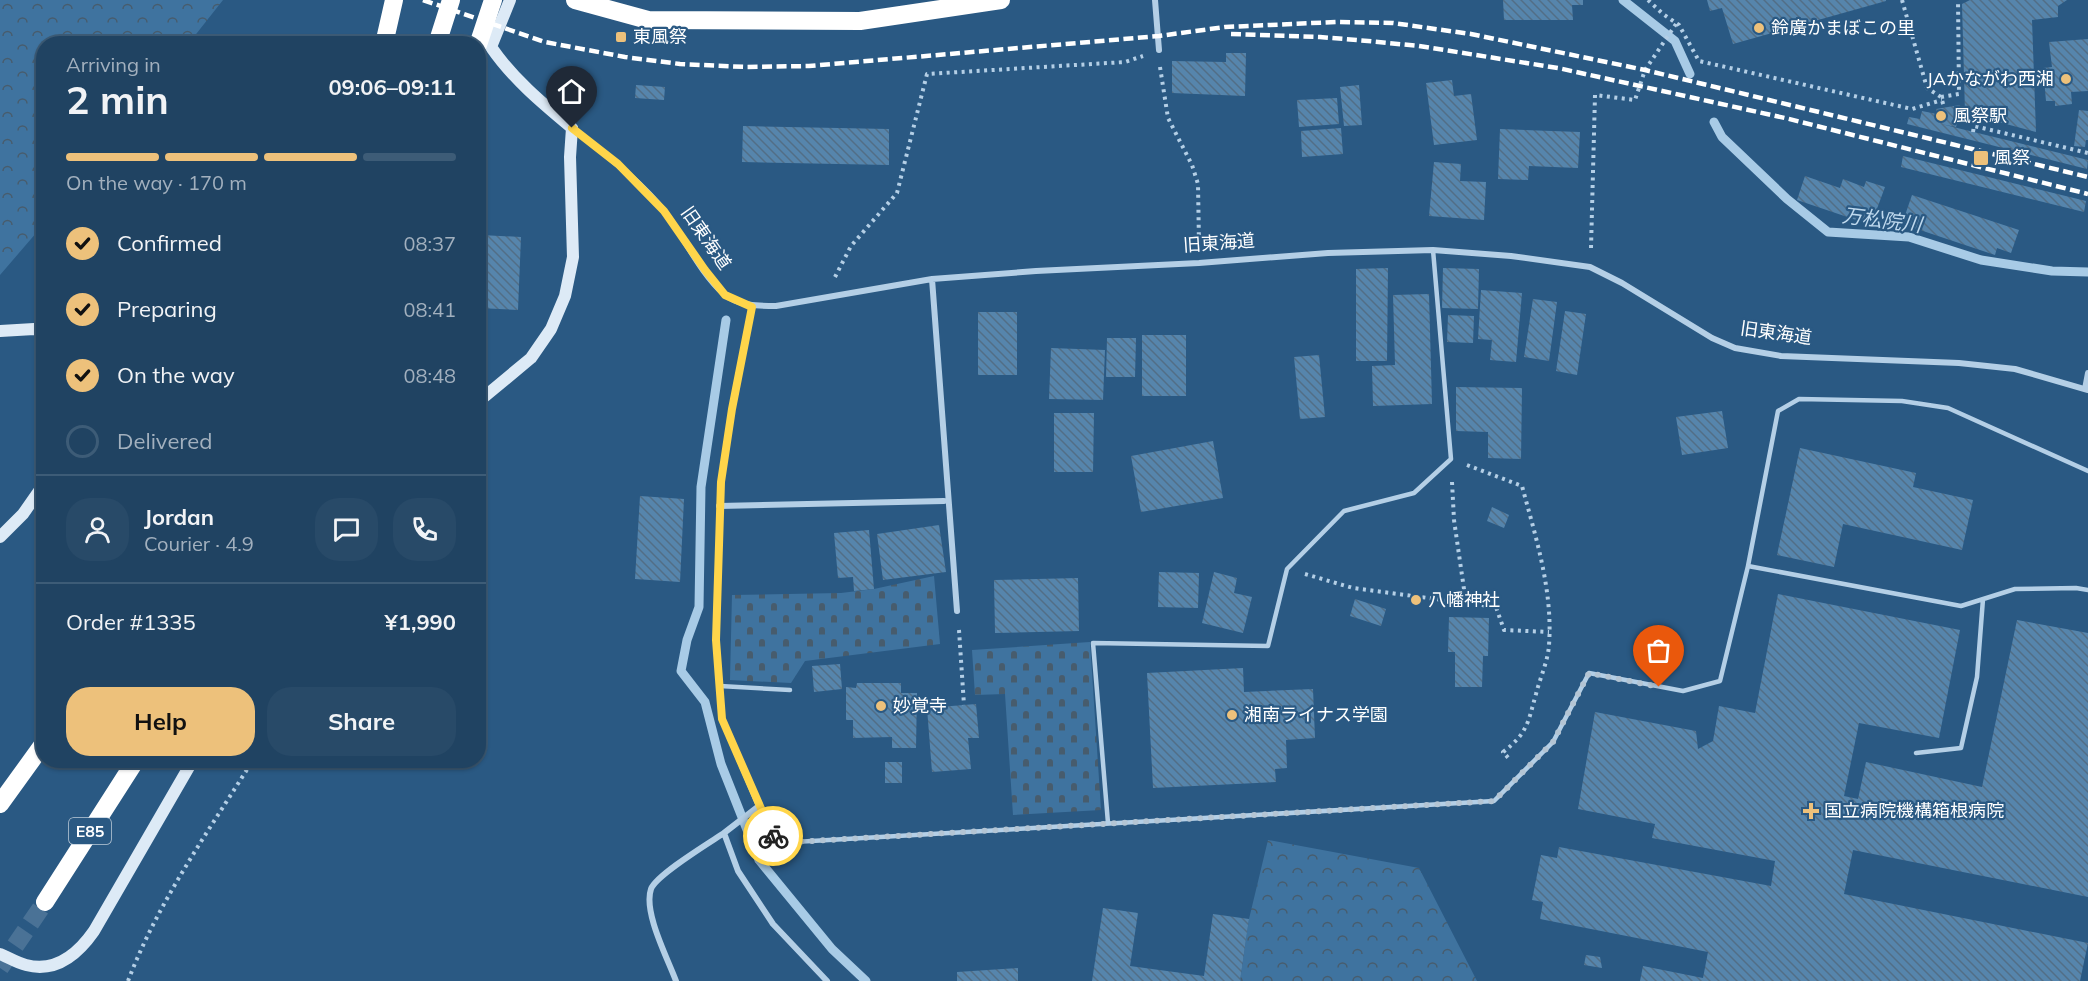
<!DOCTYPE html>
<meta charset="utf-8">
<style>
:root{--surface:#204362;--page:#284a68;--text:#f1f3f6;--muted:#a2b0be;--line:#3d5c77;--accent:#edc17b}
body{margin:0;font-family:Mulish,"Noto Sans JP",sans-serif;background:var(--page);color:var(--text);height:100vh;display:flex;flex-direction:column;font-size:22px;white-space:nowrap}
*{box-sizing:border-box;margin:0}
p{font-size:20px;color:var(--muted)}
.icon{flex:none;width:33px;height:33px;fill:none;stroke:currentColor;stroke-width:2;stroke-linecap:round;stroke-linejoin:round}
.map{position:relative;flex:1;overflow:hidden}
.side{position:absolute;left:36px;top:36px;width:450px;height:732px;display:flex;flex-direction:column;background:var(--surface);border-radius:24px;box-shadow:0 2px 4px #0004,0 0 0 2px var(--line)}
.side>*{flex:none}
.pin{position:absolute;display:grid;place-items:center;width:51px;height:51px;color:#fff;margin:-62px -26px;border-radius:50% 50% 50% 0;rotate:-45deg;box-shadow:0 0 6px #0007}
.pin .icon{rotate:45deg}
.courier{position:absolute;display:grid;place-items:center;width:60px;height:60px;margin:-30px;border:4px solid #ffd54a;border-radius:50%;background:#fff;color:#222;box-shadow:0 2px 8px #0007}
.summary em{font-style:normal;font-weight:700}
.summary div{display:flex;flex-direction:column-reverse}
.summary{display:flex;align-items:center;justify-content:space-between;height:102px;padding:0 30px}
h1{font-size:39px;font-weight:700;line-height:45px}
.bar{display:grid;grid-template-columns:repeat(4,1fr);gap:9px 6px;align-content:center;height:72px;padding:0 30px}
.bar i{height:8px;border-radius:4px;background:var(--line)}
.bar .on{background:var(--accent)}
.bar p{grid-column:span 4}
.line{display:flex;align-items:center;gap:15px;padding:0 30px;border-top:2px solid var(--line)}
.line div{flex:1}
.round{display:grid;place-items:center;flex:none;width:63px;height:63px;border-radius:24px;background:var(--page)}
ol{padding:0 30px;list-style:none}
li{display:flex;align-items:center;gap:18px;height:66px}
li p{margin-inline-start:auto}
li .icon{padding:6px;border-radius:50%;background:var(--accent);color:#111;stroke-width:4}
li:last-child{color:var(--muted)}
li i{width:33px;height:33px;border:3px solid var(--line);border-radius:50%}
.action{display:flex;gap:12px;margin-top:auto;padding:12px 30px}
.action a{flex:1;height:69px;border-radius:24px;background:var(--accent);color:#111;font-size:24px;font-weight:700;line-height:69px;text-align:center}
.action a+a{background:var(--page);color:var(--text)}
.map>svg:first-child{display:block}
.forest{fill:url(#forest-crowns)}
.cemetery{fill:url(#cemetery-stones)}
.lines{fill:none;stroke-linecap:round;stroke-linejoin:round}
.stream{stroke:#a8cbe6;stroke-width:9}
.building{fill:url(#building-back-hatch)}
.highway-tunnel{stroke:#4a7296;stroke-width:18;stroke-dasharray:18 9;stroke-linecap:butt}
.path{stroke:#b4cfe6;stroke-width:4;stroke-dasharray:3 4.5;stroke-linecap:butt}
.lane{stroke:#b4cfe6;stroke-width:4.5}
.street{stroke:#b4cfe6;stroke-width:6}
.secondary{stroke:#ddeaf6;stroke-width:12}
.highway{stroke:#fff;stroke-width:18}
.rail{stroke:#fff;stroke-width:4.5;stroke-dasharray:10 4.5;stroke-linecap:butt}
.highway-bridge{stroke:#fff;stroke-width:18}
.done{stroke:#b4c5d4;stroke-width:6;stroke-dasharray:0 10.8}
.route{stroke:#ffd54a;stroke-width:8}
.poi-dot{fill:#edc17b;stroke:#2a5983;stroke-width:2}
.labels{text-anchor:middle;stroke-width:4.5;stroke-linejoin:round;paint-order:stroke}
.shield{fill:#2a5983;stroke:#bfcdda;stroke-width:1.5}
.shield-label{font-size:16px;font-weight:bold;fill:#fff}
.poi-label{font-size:18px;fill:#fff;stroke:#2a5983;text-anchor:start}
.street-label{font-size:18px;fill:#fff;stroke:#2a5983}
.water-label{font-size:20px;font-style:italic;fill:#bfd9ee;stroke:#2a5983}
</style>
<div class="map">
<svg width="2088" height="981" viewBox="0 0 2088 981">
<defs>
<pattern id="forest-crowns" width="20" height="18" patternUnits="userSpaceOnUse" patternTransform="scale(1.5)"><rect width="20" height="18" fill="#3f739f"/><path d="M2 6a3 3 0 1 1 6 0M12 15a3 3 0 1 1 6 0" fill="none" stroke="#475c6d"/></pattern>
<pattern id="cemetery-stones" width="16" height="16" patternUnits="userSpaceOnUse" patternTransform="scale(1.5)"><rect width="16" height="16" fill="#3f739f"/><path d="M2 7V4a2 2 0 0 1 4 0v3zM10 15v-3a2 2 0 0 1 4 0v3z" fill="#475c6d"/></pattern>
<pattern id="building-back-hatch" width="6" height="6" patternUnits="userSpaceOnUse" patternTransform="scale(1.5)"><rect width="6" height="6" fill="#5685ac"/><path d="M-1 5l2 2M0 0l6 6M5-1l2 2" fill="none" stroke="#526e86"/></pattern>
</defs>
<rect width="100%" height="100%" fill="#2a5983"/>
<!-- forest -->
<path class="forest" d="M0 0H223L189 43 44 44 43 225 0 275Z
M1268 840 1419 868 1477 981H1240L1249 919Z"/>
<!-- cemetery -->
<path class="cemetery" d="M934 576 940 644 805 661 791 683 730 680 732 595 841 593 874 589Z
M1090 642 1101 810 1013 815 1005 694 975 695 972 650Z"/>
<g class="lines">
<!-- stream -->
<path class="stream" d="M1623 0 1675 41 1690 74
M1714 122 1722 137 1787 199 1828 232 1909 237 1981 260 2052 271 2088 272
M726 320 701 487 699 607 687 640 681 671 705 702 721 764 759 860 832 949 866 981"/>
</g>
<!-- building -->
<path class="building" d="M1503 0H1583V5H1572L1573 20H1504Z
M1707 0H1886V1L1733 44 1722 8 1710 11Z
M1970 0H2067L2058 6V17L2032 20 2036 132 1965 113 1962 4Z
M2088 39V91L2071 92 2072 104 2055 106V101H2046L2043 68 2052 67 2049 42Z
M1226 53H1246L1245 96 1172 93V61L1226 62Z
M1452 80 1454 96 1471 94 1477 140 1434 145 1426 83Z
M636 85 665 87 664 100 635 98Z
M1359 85 1362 125 1344 126 1340 87Z
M1337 98 1339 124 1299 127 1297 100Z
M1960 105 1962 119 1958 120 1956 127 1941 124 2088 160 2087 169 1907 124 1909 117 1920 119 1922 111 1937 114 1936 109Z
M2079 110 2088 111V140H2086L2085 147 2074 146Z
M743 126 889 129V165L742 162Z
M1341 128 1343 154 1302 157 1301 131Z
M1500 129 1580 132 1578 168 1529 166 1528 180 1498 179Z
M1903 156 2086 201 2084 212 1901 167Z
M1434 162 1461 164 1460 181 1486 182 1484 220 1429 216Z
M1805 176 1840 188 1843 179 1864 187 1866 181 1885 187 1871 225 1797 200Z
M1912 195 2019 230 2011 253 1997 248 1995 255 1902 224Z
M481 235 521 237 518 310 478 308Z
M1388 268 1387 361H1356V269Z
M1443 268 1479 269 1478 309 1442 308Z
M1481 290 1522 293 1516 362 1490 360 1492 340 1478 339Z
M1429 294 1432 404 1373 406 1372 366 1395 365 1393 295Z
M1533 299 1557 302 1549 361 1524 357Z
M1565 311 1586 314 1577 375 1556 371Z
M978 312H1017V375H978Z
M1448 315 1474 316 1473 343 1447 342Z
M1142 335H1186V396H1142Z
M1107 338H1136L1135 377H1106Z
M1051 348 1105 350 1103 400 1049 399Z
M1319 355 1325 417 1300 419 1294 357Z
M1456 387 1522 388 1521 459 1488 458V432L1456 431Z
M1722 411 1728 448 1682 455 1676 417Z
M1054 413H1094L1093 472H1054Z
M1213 441 1223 498 1141 512 1131 456Z
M1800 448 1916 473 1913 487 1973 500 1962 550 1843 524 1834 567 1777 555Z
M640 496 684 499 680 582 635 579Z
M1492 507 1509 515 1504 528 1487 521Z
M939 525 946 572 883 580 877 534Z
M869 530 874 589 854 591 853 577 838 578 834 533Z
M1159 572 1199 573 1198 608 1158 607Z
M1214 572 1237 578 1234 593 1252 597 1243 633 1202 623Z
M1078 578 1079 631 995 633 994 580Z
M1778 594 1960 630 1939 738 1859 723 1844 796 1858 799 1866 762 1982 787 2017 620 2088 633V897L1853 850 1844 894 2088 943 2080 981H1640L1643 966 1703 978 1708 952 1540 919 1543 902 1532 900 1541 855 1557 858 1559 847 1771 886 1775 861 1652 838 1655 824 1578 809 1595 712 1696 731 1698 749 1713 741 1719 706 1755 713Z
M1355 599 1386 609 1381 626 1350 616Z
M1449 617 1489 618 1488 656H1483L1482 687H1455V652H1448Z
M840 664 842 689 814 692 812 666Z
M1243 668 1244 692 1313 689 1315 738 1286 740 1287 768 1275 769 1276 782 1153 788 1147 673Z
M857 683H901V693H917L916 748H892V737L853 738V720H846V687L856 688Z
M976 704 979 738H968L971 769 932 772 927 708Z
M885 762H902V783H885Z
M1103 908 1138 913 1130 966 1204 976 1213 914 1249 919 1240 981H1092Z
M1586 955 1600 957 1602 968 1584 965Z
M1018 968V981H957V972Z"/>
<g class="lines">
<!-- highway-tunnel -->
<path class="highway-tunnel" d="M0 968 45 902"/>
<!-- path -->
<path class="path" d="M1648 0 1663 14 1679 25 1699 61 1912 109 1942 100
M1902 0 1927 88 1941 97 1944 107
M1160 67 1168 118 1192 165 1198 184 1199 244
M1941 97 1959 94 1958 0
M1973 132 1974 126 2088 153
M1591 248 1595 95 1635 100 1645 70 1676 24
M835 277 851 246 897 193 927 74 1125 62 1143 56
M1467 465 1522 486C1536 538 1553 591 1549 645 1548 661 1540 678 1536 694 1528 722 1528 733 1503 752L1511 761
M1452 482 1454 520 1466 603
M1305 574 1353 588 1496 607 1504 630 1549 632
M959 630 964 705
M128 981C158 902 208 832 253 760"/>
<!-- lane -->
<path class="lane" d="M1748 566 1961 606 2015 589 2076 588 2088 590
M720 686 790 690
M1916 753 1961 748 1977 677 1983 599
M759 806 777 843 1494 801 1553 742 1589 673 1683 691 1720 681 1748 566 1778 411 1799 399 1902 401 1948 408 2088 471
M1108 823 1093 643 1268 646 1287 569 1344 511 1414 493 1451 459 1433 250"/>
<!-- street -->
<path class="street" d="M1155 0 1159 50
M572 128C604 154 639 179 665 212 684 237 700 273 724 294 738 306 759 306 776 306L932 279 1036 271 1199 263 1328 253 1433 250 1511 256 1590 267 1622 283 1712 338 1735 348 1781 356 1959 363 2015 369 2088 390
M932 279 957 611
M752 307 732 409 721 482 716 640 722 719 759 806 724 833 738 871 773 924 827 981
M2085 389 2088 373
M719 506 944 501
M676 981C668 959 643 912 651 889 656 875 709 843 724 833"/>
<!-- secondary -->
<path class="secondary" d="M0 331 34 329 44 331
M478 402 531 358 551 329 565 296 573 257 570 157 572 128C542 103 513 79 491 47L510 0
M0 537 23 514 44 484
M0 954C8 957 17 963 26 965 56 973 78 954 94 931L193 760"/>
<!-- highway -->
<path class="highway" d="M575 0 648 20 860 21 1001 0
M0 804 44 743
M45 902 136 760"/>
<!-- rail -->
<path class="rail" d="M423 0 545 42 625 57 680 64 746 67 809 66 1159 36 1225 27 1336 22 1393 23 1471 34 1645 70 2088 177
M1231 34 1320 37 1368 41 1419 46 1558 68 1785 118 2088 194"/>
<!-- highway-bridge -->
<path class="highway-bridge" d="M384 44 394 0
M437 44 451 0
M478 45 493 0"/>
</g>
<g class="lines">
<!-- done -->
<path class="done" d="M773 836 777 843 1494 801 1553 742 1589 673 1659 687"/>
<!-- route -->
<path class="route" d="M572 128 618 164 664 211 705 270 725 295 752 307 732 409 721 482 716 640 722 719 773 836"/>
</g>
<!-- markers -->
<g class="poi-dot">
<circle cx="1759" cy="28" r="6"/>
<rect x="615" y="31" width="12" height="12" rx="3"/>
<circle cx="2066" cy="79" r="6"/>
<circle cx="1941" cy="116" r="6"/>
<rect x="1973" y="150" width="16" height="16" rx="3"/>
<circle cx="1416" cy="600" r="6"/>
<circle cx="881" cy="706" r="6"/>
<circle cx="1232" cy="715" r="6"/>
<path d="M1808 802h6v6h6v6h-6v6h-6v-6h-6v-6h6z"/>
</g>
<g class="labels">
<!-- shield labels -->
<rect class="shield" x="69" y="818" width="42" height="26" rx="4.5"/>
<g class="shield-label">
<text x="90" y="837">E85</text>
</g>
<!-- poi labels -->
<g class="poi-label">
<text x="1771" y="34">鈴廣かまぼこの里</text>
<text x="633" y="43">東風祭</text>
<text x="2054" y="85" text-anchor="end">JAかながわ西湘</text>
<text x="1953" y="122">風祭駅</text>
<text x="1994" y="164">風祭</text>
<text x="1428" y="606">八幡神社</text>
<text x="893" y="712">妙覚寺</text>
<text x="1244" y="721">湘南ライナス学園</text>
<text x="1824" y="817">国立病院機構箱根病院</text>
</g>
<!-- street labels -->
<g class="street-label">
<text transform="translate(706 238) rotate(55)" y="6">旧東海道</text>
<text transform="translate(1219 243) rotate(-4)" y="6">旧東海道</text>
<text transform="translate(1776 333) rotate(8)" y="6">旧東海道</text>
</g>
<!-- water labels -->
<g class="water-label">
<text transform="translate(1882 220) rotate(7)" y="7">万松院川</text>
</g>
</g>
</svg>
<div class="pin" style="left:1659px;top:687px;background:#ea580c"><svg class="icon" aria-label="bag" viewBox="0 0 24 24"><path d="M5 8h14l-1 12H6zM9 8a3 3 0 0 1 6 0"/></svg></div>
<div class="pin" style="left:572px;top:128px;background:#1f2937"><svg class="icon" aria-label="home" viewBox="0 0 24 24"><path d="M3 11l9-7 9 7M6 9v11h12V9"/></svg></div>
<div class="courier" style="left:773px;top:836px"><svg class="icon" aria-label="bike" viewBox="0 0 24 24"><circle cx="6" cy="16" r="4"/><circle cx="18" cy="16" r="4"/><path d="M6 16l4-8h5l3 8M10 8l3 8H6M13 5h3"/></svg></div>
<section class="side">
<div class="summary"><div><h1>2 min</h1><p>Arriving in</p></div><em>09:06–09:11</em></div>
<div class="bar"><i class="on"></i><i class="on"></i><i class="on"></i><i></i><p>On the way · 170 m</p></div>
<ol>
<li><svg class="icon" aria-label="check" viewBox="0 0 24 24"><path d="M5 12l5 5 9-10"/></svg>Confirmed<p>08:37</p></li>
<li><svg class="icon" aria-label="check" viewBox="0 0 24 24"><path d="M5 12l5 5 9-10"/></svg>Preparing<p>08:41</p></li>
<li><svg class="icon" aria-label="check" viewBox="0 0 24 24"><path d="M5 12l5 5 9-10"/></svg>On the way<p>08:48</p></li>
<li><i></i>Delivered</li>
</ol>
<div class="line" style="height:108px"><a class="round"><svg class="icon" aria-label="person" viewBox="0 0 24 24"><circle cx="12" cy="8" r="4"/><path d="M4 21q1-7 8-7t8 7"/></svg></a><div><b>Jordan</b><p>Courier · 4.9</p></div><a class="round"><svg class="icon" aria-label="chat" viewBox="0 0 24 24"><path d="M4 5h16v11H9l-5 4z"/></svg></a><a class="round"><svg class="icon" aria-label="phone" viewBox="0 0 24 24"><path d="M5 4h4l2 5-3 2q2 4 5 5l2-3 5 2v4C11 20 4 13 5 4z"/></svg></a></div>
<div class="line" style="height:78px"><div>Order #1335</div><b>¥1,990</b></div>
<div class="action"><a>Help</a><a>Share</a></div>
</section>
</div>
